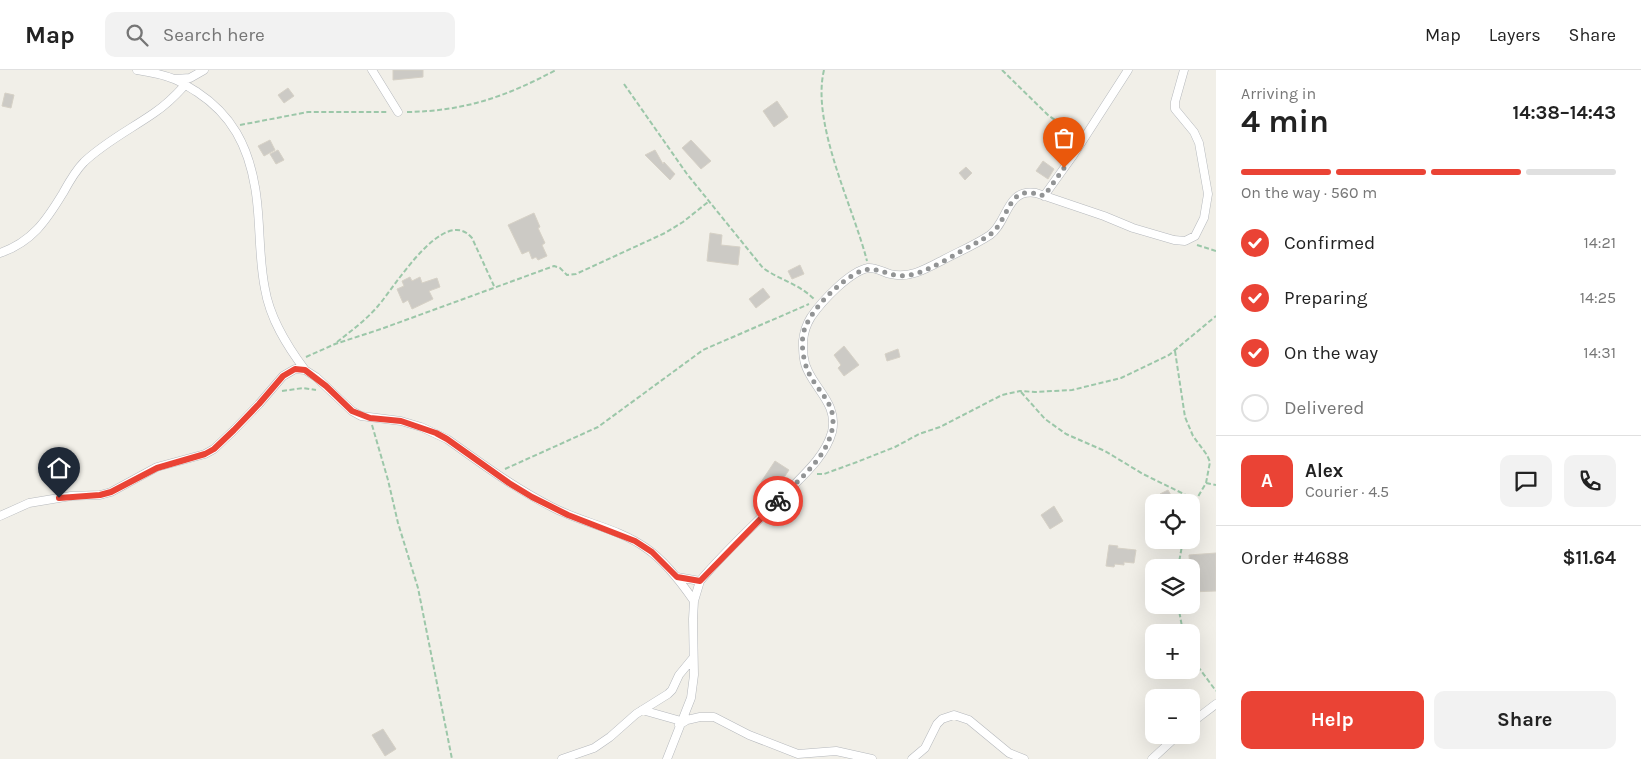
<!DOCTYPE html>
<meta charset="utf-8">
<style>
:root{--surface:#fff;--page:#f2f2f2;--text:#222;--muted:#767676;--line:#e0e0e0;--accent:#ea4335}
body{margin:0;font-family:Karla,sans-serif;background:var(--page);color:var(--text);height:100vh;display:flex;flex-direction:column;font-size:19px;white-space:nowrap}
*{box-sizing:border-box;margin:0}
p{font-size:16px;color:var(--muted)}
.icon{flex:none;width:28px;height:28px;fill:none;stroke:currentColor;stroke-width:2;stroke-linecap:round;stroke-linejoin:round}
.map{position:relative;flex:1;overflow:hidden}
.drawer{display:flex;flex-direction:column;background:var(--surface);width:425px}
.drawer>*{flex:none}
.tools{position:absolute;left:1145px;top:424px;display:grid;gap:10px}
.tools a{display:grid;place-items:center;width:55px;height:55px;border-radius:10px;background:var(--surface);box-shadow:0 5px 20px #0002;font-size:25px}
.pin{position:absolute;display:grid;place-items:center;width:42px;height:42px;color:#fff;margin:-51px -21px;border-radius:50% 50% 50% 0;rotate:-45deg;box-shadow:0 0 5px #0007}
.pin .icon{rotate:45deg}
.courier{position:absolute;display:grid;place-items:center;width:50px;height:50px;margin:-25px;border:4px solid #ea4335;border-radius:50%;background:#fff;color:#222;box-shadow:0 1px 6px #0007}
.summary em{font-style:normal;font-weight:700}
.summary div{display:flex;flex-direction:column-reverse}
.summary{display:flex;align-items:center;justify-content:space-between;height:85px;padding:0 25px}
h1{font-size:32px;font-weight:700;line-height:38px}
.bar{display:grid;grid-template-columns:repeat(4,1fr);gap:8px 5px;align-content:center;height:60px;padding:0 25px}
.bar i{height:6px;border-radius:4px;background:var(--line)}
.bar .current{background:var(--accent)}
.bar p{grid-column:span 4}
.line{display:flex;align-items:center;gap:12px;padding:0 25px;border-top:1px solid var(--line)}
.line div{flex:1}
.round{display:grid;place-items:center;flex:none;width:52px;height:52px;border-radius:10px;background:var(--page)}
ol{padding:0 25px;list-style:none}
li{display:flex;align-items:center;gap:15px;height:55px}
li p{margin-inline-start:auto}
li .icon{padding:5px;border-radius:50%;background:var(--accent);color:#fff;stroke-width:4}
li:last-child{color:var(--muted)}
li i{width:28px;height:28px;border:2px solid var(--line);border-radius:50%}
.primary-button{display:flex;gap:10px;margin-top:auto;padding:10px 25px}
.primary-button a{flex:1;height:58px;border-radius:10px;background:var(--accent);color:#fff;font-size:20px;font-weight:700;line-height:58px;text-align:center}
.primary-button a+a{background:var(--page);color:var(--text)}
header{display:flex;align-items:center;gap:30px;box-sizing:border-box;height:70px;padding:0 25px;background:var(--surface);border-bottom:1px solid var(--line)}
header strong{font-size:24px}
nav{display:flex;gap:28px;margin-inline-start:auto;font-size:18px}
.search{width:350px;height:45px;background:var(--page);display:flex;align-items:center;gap:12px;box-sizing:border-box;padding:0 18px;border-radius:10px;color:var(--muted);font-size:19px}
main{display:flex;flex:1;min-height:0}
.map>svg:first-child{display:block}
.building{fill:#cccac5;stroke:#d6d1c6}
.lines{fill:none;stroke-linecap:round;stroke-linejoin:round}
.minor-casing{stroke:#b5b8bc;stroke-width:9}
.path{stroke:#9cc7a9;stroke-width:2;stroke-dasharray:5 2.5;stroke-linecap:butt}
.minor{stroke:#fff;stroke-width:8}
.done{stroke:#929495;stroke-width:5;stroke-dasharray:0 9}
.route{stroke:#ea4335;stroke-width:6}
</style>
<header>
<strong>Map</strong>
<div class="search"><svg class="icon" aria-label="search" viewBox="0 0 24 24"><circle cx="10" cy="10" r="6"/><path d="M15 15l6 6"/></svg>Search here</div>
<nav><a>Map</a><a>Layers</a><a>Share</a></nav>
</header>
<main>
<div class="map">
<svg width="1216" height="689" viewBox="0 0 1216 689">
<rect width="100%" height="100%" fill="#f1efe8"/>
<!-- building -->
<path class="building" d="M393 0H423V7L393 10Z
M288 18 294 26 284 33 278 25Z
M5 23 14 25 11 38 2 36Z
M777 31 788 47 774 57 763 41Z
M270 70 275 80 264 86 258 76Z
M691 70 711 91 701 99 682 78Z
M278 80 284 90 276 94 270 84Z
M655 80 663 94 664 92 675 104 670 110 645 85Z
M1043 91 1054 99 1048 109 1036 101Z
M966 97 972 103 965 110 959 103Z
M534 143 540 157 538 158 545 173 542 175 547 186 538 190 536 187 532 189 529 181 522 184 508 155Z
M710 163 722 165 721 175 740 177 738 195 707 191Z
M800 195 804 204 792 209 788 201Z
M410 207 412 211 420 207 422 213 437 208 440 217 429 221 433 229 412 239 408 230 403 233 397 219 404 216 402 211Z
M763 218 770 227 756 238 749 229Z
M844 276 859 295 844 306 838 298 841 295 834 285Z
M898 279 900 287 887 291 885 284Z
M775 391 789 400 775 421 761 412Z
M1168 420 1175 432H1164L1160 424Z
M1054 436 1063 451 1050 459 1041 445Z
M1109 475 1118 476 1117 478 1136 480 1134 493 1124 492V495L1115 494 1114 497 1106 496Z
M1216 483V521L1191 522V498H1190L1189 485Z
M383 659 396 679 385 686 372 665Z"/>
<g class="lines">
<defs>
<path id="minor" d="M137 0C150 2 162 4 174 9 182 12 190 18 197 22 232 45 248 76 255 117 261 150 258 185 265 219 270 249 287 276 305 300
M372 0 398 42
M175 9 190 8 204 0
M1044 126 1072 87 1128 0
M0 183C32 172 46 151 63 123 69 112 75 101 84 92 105 72 131 59 154 43 166 35 176 25 185 15
M0 446 29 433 71 426 100 425 111 422 157 397 205 384 214 379 234 360 259 334 283 306 295 299 305 300 316 307 352 341 361 346 401 351 421 357 447 369C481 393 514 418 552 437 582 453 618 458 646 478 665 491 681 512 694 531
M677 507 700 511
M642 640 681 651
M1191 653 1216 634
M679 655 687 650 700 647H714L749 665 798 684 836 681 872 689
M562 689 594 678 610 667 636 644 668 624 672 620 679 605 693 588
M667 689 691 628 694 605 693 549 694 531 700 511C725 481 754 455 782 427 800 408 825 388 832 362 838 336 818 322 808 301 803 292 803 281 803 271 804 261 806 255 811 247 822 231 849 202 868 198 875 197 883 202 890 204 909 209 926 199 943 190 958 182 975 175 990 165 1008 152 1006 118 1036 123L1104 146 1133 158 1174 170 1185 171 1195 166 1204 148 1208 124 1199 73 1194 62 1175 39V32L1184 0
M912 689 925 678 937 654 942 649 954 645 969 650 1009 683 1024 689
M1152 689 1178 665"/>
</defs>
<!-- minor casing -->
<use href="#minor" class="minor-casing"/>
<!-- path -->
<path class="path" d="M824 0C811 54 853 136 867 191
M1002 0 1049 46 1078 65
M624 14 687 104 763 198C780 210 799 214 814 229
M407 42C465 41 505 27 556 0
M240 55 308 42H387
M1197 175 1216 181
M337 272C351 261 366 250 378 236 394 218 444 134 472 168L494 216
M1175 281 1185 347 1193 366 1207 385 1210 392 1206 413 1196 430 1191 444
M306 287 335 274 381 259 554 196 560 198 567 205 576 204 665 163 683 152 708 132
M282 321 303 318 316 320
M1021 322 1045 349 1066 364 1105 381 1143 404 1196 430
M372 355 388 410 398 453 418 518 452 689
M505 399 598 357 703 280 809 234
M817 404H824L857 392 895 377 919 364 940 357 1002 325 1020 321 1035 322 1072 320 1121 308 1169 285 1216 246
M1206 413 1216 415
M1178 498 1183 470
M1178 535 1183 562
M1191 583 1199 598 1216 621"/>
<!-- minor -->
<use href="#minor" class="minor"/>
</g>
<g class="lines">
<!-- done -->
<path class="done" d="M778 431C797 411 826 389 832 360 838 332 816 322 807 299 803 288 800 270 805 258 812 239 837 214 855 204 877 191 888 210 910 205 931 201 958 182 978 172 985 168 993 164 998 156 1013 134 1012 115 1044 126L1064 98"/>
<!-- route -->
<path class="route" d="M59 428 100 425 111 422 157 398 205 384 214 379 234 360 259 334 283 306 295 299 305 300 326 316 352 341 370 348 401 351 436 363 447 369 509 413 532 427 568 445 635 471 652 482 677 507 700 511 778 431"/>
</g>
</svg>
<div class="tools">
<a><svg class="icon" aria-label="locate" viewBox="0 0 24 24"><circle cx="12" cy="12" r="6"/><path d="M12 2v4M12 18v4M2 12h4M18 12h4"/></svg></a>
<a><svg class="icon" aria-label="layers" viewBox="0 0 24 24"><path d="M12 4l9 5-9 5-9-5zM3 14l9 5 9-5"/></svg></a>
<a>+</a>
<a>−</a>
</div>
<div class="pin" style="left:1064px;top:98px;background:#ea580c"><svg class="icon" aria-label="bag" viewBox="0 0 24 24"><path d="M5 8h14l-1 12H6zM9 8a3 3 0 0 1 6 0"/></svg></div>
<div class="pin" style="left:59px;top:428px;background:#1f2937"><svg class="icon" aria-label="home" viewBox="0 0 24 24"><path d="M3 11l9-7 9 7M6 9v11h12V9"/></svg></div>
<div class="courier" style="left:778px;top:431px"><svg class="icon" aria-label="bike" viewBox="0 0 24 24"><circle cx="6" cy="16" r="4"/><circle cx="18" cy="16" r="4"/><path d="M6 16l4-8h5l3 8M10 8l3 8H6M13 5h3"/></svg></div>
</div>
<section class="drawer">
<div class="summary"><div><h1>4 min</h1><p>Arriving in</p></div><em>14:38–14:43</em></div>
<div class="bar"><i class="current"></i><i class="current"></i><i class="current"></i><i></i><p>On the way · 560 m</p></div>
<ol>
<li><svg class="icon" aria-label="check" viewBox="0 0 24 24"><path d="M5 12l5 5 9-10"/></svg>Confirmed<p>14:21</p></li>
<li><svg class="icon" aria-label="check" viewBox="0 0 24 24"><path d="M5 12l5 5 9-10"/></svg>Preparing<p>14:25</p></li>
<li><svg class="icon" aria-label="check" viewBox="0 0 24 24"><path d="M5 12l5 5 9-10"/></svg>On the way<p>14:31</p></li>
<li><i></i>Delivered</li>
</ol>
<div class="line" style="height:90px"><b class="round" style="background:var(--accent);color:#fff">A</b><div><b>Alex</b><p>Courier · 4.5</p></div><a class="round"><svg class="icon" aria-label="chat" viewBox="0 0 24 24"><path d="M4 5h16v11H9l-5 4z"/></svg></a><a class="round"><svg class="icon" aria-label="phone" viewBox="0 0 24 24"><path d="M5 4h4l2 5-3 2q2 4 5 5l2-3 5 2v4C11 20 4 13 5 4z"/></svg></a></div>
<div class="line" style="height:65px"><div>Order #4688</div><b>$11.64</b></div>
<div class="primary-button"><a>Help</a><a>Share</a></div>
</section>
</main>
